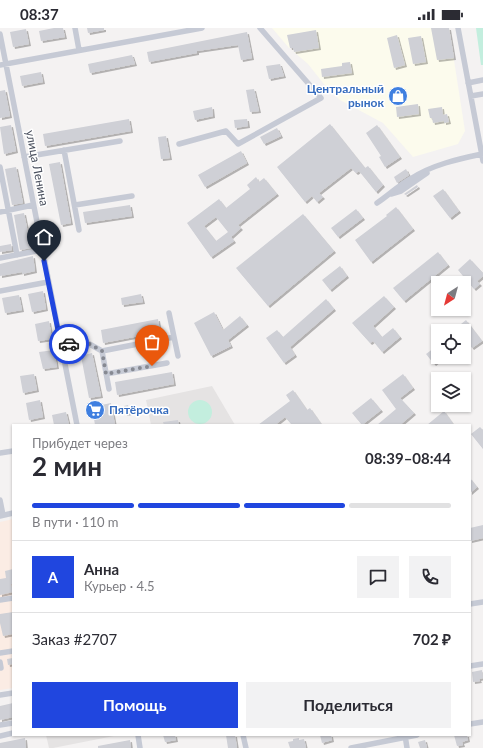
<!DOCTYPE html>
<html lang="ru">
<meta charset="utf-8">
<style>
:root{--surface:#fff;--page:#f2f2f3;--text:#2b2b33;--muted:#7c7c81;--line:#e1e1e2;--accent:#2046df}
body{margin:0;font-family:Lato,sans-serif;background:var(--page);color:var(--text);height:100vh;display:flex;flex-direction:column;font-size:15px;white-space:nowrap}
*{box-sizing:border-box;margin:0}
p{font-size:13px;color:var(--muted)}
.icon{flex:none;width:22px;height:22px;fill:none;stroke:currentColor;stroke-width:2;stroke-linecap:round;stroke-linejoin:round}
.map{position:relative;flex:1;overflow:hidden}
.side{position:absolute;left:12px;top:396px;width:459px;height:312px;display:flex;flex-direction:column;background:var(--surface);border-radius:0px;box-shadow:0 1px 3px #0004}
.side>*{flex:none}
.needle{width:26px;rotate:216deg}
.controls{position:absolute;left:431px;top:248px;display:grid;gap:8px}
.controls a{display:grid;place-items:center;width:40px;height:40px;border-radius:0px;background:var(--surface);box-shadow:0 1px 3px #0004;font-size:20px}
.pin{position:absolute;display:grid;place-items:center;width:34px;height:34px;color:#fff;margin:-41px -17px;border-radius:50% 50% 50% 0;rotate:-45deg;box-shadow:0 0 4px #0007}
.pin .icon{rotate:45deg}
.courier{position:absolute;display:grid;place-items:center;width:40px;height:40px;margin:-20px;border:3px solid #2046df;border-radius:50%;background:#fff;color:#222;box-shadow:0 1px 5px #0007}
.summary em{font-style:normal;font-weight:700}
.summary div{display:flex;flex-direction:column-reverse}
.summary{display:flex;align-items:center;justify-content:space-between;height:68px;padding:0 20px}
h1{font-size:26px;font-weight:700;line-height:30px}
.bar{display:grid;grid-template-columns:repeat(4,1fr);gap:6px 4px;align-content:center;height:48px;padding:0 20px}
.bar i{height:5px;border-radius:3px;background:var(--line)}
.bar .selected{background:var(--accent)}
.bar p{grid-column:span 4}
.line{display:flex;align-items:center;gap:10px;padding:0 20px;border-top:1px solid var(--line)}
.line div{flex:1}
.round{display:grid;place-items:center;flex:none;width:42px;height:42px;border-radius:0px;background:var(--page)}
.cta{display:flex;gap:8px;margin-top:auto;padding:8px 20px}
.cta a{flex:1;height:46px;border-radius:0px;background:var(--accent);color:#fff;font-size:16px;font-weight:700;line-height:46px;text-align:center}
.cta a+a{background:var(--page);color:var(--text)}
.status{display:flex;justify-content:space-between;align-items:center;height:28px;padding:0 20px;background:var(--surface);direction:ltr}
.status svg{height:11px;fill:currentColor}
.map>svg:first-child{display:block}
.commercial{fill:#fcfbed}
.education{fill:#e5e3e3}
.medical{fill:#fbece4}
.green{fill:#c3eede}
.building{fill:#cfd0d6;fill-rule:evenodd;filter:url(#shadow)}
.lines{fill:none;stroke-linecap:round;stroke-linejoin:round}
.minor{stroke:#c6cad5;stroke-width:5.5}
.done{stroke:#868992;stroke-width:4;stroke-dasharray:0 7.2}
.route{stroke:#2046df;stroke-width:5}
.labels{text-anchor:middle;stroke-width:3;stroke-linejoin:round;paint-order:stroke}
.shop-label{font-size:12px;font-weight:bold;fill:#366cbe;stroke:#fff;text-anchor:end}
.street-label{font-size:12px;fill:#4a505e;stroke:#fff}
</style>
<div class="status"><b>08:37</b><svg viewBox="0 0 49 12"><path d="M0 12V9h3v3zM5 12V6h3v6zM10 12V3h3v9zM15 12V0h3v12zM26 1h20v11H26zM47 4h2v5h-2z"/></svg></div>
<div class="map">
<svg width="483" height="720" viewBox="0 0 483 720">
<defs>
<filter id="shadow"><feDropShadow dx="2" dy="2" stdDeviation="0" flood-color="#0004"/></filter>
</defs>
<rect width="100%" height="100%" fill="#f4f2f2"/>
<!-- commercial -->
<path class="commercial" d="M272 0H449L465 103 458 116 413 129 383 95 340 72 323 55 308 36 294 24 293 20H289Z"/>
<!-- education -->
<path class="education" d="M212 358 235 397H151L146 372Z
M46 707H119L53 720H49Z"/>
<!-- medical -->
<path class="medical" d="M13 491V660L0 662V494Z"/>
<!-- green -->
<path class="green" d="M476 0H483V37H481Z
M188 384a12 12 0 1 1 24 0a12 12 0 1 1-24 0Z"/>
<!-- building -->
<path class="building" d="M54 0H63L65 9 41 13 39 3Z
M87 0H104V2L88 5Z
M431 0H449L454 30 437 32Z
M26 1 29 16 13 19 10 4Z
M316 2 319 20 294 24 293 20H290L287 7Z
M247 4 252 30 241 32 238 17 197 23V25L149 34 147 24Z
M397 7 405 37 394 40 387 10Z
M421 8 426 34 413 36 408 10Z
M132 27 135 36 90 45 88 36Z
M350 34 352 45 322 49 321 41 342 38V35Z
M280 36 284 48 269 51 266 38Z
M41 44 43 54 22 58 20 48Z
M254 61 259 83 250 84 246 62Z
M5 62 10 88 0 90V63Z
M418 76 419 86 397 89 396 79Z
M212 79 213 88 195 92 193 83Z
M442 79 443 87 447 86 449 94 444 95V93L433 95 432 90H430L428 81Z
M129 91 131 103 45 118 43 106Z
M247 91 248 98 235 100 234 92Z
M330 96 365 140 368 138 383 157 376 164 359 143 356 145 351 140 319 165 323 169 317 174 312 168 305 174 277 139Z
M11 97 16 123 4 126 0 99Z
M377 97 400 129 385 139 379 129 381 128 366 105Z
M277 100 281 108 264 116 260 109Z
M166 108 170 130 161 131 158 109Z
M241 123 247 135 205 159 198 147Z
M60 134 71 195 61 197 49 136Z
M16 139 23 175 12 177 5 141Z
M406 141 409 147 397 155 394 149Z
M256 149 259 154 264 150 277 166 238 197 241 200 231 209 234 213 211 229 187 195 219 171 226 180 250 161 247 157ZM216 189 228 204 216 213 204 198Z
M417 157 418 159 406 167 404 166Z
M443 161 459 183 450 190 433 168Z
M130 177 132 188 85 195 83 184Z
M396 179 413 201 371 234 355 212 387 188 386 187Z
M356 181 363 190 338 209 331 200Z
M24 185 31 220 20 222 14 187Z
M303 186 334 223 268 278 236 240Z
M11 216 12 222 0 224V218Z
M438 224 448 237 404 273 393 260Z
M33 228 35 243 22 246V244L0 248V236Z
M470 231 483 245V248L477 253 480 256 474 261 458 242Z
M340 238 347 248 330 262 322 252Z
M43 263 46 281 32 284 28 266Z
M141 266 143 274 122 277 121 270Z
M19 267 22 282 5 285 2 270Z
M384 268 394 279 373 298 382 309 393 300 400 309 382 324 373 313 370 315 352 295Z
M326 271 334 281 290 319 295 327 284 335 266 310 277 302 283 309Z
M214 284 223 302 240 288 247 297 228 312 231 318 211 328 194 295Z
M158 291 160 304 103 315 101 302Z
M466 292 482 313 472 320 464 309V303H459L456 300Z
M49 293 52 311 38 313 35 296Z
M438 317V329H443L434 336 426 326Z
M54 322 57 339 43 341 39 324Z
M92 325 101 368 89 370 81 328Z
M172 344 174 356 117 367 115 354Z
M34 346 37 362 23 365 20 348Z
M403 346 413 360 400 370 414 385 400 397H377L396 381 382 362Z
M293 362 307 382 310 380 322 397H292L285 389 275 397H258L290 373 286 367Z
M371 370 381 382 362 397 352 385Z
M40 372 43 389 29 392 26 375Z
M111 375 115 397H95L92 379Z
M128 377 130 385 125 386 124 378Z
M444 383 454 397H427Z
M66 384 69 397H54L52 387Z
M178 392 179 397H164L163 394Z
M480 399 483 402V421L471 406Z
M470 450 477 459 470 465Z
M483 497V510L470 513V500Z
M13 541V556H11L13 564 0 567V551L6 550 5 543Z
M13 584V606L3 608 0 595V586Z
M13 630V636L8 637 7 631Z
M482 642 483 650 479 651 480 653 473 654 472 644Z
M13 675V689L0 692V678Z
M163 707H175L176 712 165 714Z
M226 707H235L237 720H228Z
M320 707H331L332 712 322 715Z
M454 707H467L468 712 462 714 463 717 457 718Z
M25 710 26 720H0V715Z
M299 710V712L304 711 306 720H290L288 714 293 713V711Z
M130 712 131 720H98V718Z
M425 712 427 720H420L418 714Z"/>
<g class="lines">
<!-- minor -->
<path class="minor" d="M75 0 79 22
M458 0 483 133
M0 6 77 397
M0 37 202 0
M468 55 483 52
M471 68 483 66
M179 116 226 103 238 116 321 70 260 0
M64 122 79 202
M24 129 120 113
M0 139 17 227
M391 166 401 163 427 145
M377 175C389 167 399 157 412 150 432 137 458 131 482 126
M75 177 132 168
M0 184 33 177
M0 230 42 222
M0 263 48 254
M169 285 178 328
M61 317 84 313 102 323
M106 346 167 335
M109 361 102 323 174 309
M0 425 13 423
M0 472 3 487
M0 488 13 485
M0 572 13 570
M470 576 483 574
M0 625 13 623
M0 634 1 640H0
M470 638 483 636
M0 667 13 665
M470 696 483 694
M0 697 13 695
M138 707 140 720
M243 707 246 720
M405 707 407 720
M0 708 13 705
M351 720 417 707"/>
</g>
<g class="lines">
<!-- done -->
<path class="done" d="M69 316 84 313 102 323 106 346 152 338"/>
<!-- route -->
<path class="route" d="M44 233 61 317 69 316"/>
</g>
<!-- icons -->
<defs>
<symbol id="shop-disc" viewBox="-11 -11 22 22"><circle r="9.5" fill="#3f7fe0" stroke="#fff"/><path d="M-5-2.5h2.3a2.7 3.5 0 0 1 5.4 0H5L5.5 6h-11ZM-1.5-2.5h3a1.5 2.3 0 0 0-3 0Z" fill="#fff"/></symbol>
<symbol id="supermarket-disc" viewBox="-11 -11 22 22"><circle r="9.5" fill="#3f7fe0" stroke="#fff"/><path d="M-6-5.5h2.5l.6 2H6L4.5 2H-2.5L-4.4-4H-6ZM-1.5 3.2a1.3 1.3 0 1 0 .1 0ZM3 3.2a1.3 1.3 0 1 0 .1 0Z" fill="#fff"/></symbol>
</defs>
<g fill-rule="evenodd">
<use href="#shop-disc" x="387" y="57" width="22" height="22"/>
<use href="#supermarket-disc" x="84" y="371" width="22" height="22"/>
</g>
<g class="labels">
<!-- shop labels -->
<g class="shop-label">
<text x="384" y="65">Центральный<tspan x="384" dy="14">рынок</tspan></text>
<text x="109" y="386" text-anchor="start">Пятёрочка</text>
</g>
<!-- street labels -->
<g class="street-label">
<text transform="translate(37 140) rotate(79)" y="4">улица Ленина</text>
</g>
</g>
</svg>
<div class="controls">
<a><svg class="needle" viewBox="-14 -14 28 28"><path d="M0-13l5 13h-10z" fill="#e53935"/><path d="M0 13l5-13h-10z" fill="#7c7c81"/></svg></a>
<a><svg class="icon" aria-label="locate" viewBox="0 0 24 24"><circle cx="12" cy="12" r="6"/><path d="M12 2v4M12 18v4M2 12h4M18 12h4"/></svg></a>
<a><svg class="icon" aria-label="layers" viewBox="0 0 24 24"><path d="M12 4l9 5-9 5-9-5zM3 14l9 5 9-5"/></svg></a>
</div>
<div class="pin" style="left:152px;top:338px;background:#ea580c"><svg class="icon" aria-label="bag" viewBox="0 0 24 24"><path d="M5 8h14l-1 12H6zM9 8a3 3 0 0 1 6 0"/></svg></div>
<div class="pin" style="left:44px;top:233px;background:#1f2937"><svg class="icon" aria-label="home" viewBox="0 0 24 24"><path d="M3 11l9-7 9 7M6 9v11h12V9"/></svg></div>
<div class="courier" style="left:69px;top:316px"><svg class="icon" aria-label="car" viewBox="0 0 24 24"><path d="M5 17H2v-5l4-1 3-4h7l3 4 3 1v5h-3M9 17h6M6 11h13"/><circle cx="7" cy="17" r="2"/><circle cx="17" cy="17" r="2"/></svg></div>
<section class="side">
<div class="summary"><div><h1>2 мин</h1><p>Прибудет через</p></div><em>08:39–08:44</em></div>
<div class="bar"><i class="selected"></i><i class="selected"></i><i class="selected"></i><i></i><p>В пути · 110 m</p></div>
<div class="line" style="height:72px"><b class="round" style="background:var(--accent);color:#fff">А</b><div><b>Анна</b><p>Курьер · 4.5</p></div><a class="round"><svg class="icon" aria-label="chat" viewBox="0 0 24 24"><path d="M4 5h16v11H9l-5 4z"/></svg></a><a class="round"><svg class="icon" aria-label="phone" viewBox="0 0 24 24"><path d="M5 4h4l2 5-3 2q2 4 5 5l2-3 5 2v4C11 20 4 13 5 4z"/></svg></a></div>
<div class="line" style="height:52px"><div>Заказ #2707</div><b>702 ₽</b></div>
<div class="cta"><a>Помощь</a><a>Поделиться</a></div>
</section>
</div>
